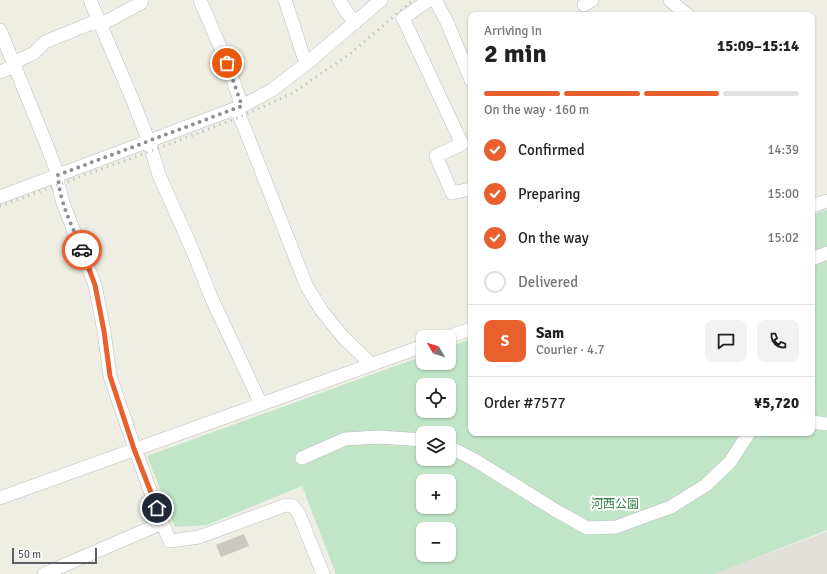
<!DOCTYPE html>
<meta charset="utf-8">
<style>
:root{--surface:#fff;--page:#f2f2f2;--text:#222;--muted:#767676;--line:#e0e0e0;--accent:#e9602f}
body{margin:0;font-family:Signika,"Noto Sans JP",sans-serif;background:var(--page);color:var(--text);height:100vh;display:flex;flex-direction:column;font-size:15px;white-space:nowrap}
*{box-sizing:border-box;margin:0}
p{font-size:13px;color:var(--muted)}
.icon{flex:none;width:22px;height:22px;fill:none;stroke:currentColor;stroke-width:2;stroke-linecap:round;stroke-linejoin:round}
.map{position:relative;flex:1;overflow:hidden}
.details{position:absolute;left:468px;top:12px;width:347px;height:424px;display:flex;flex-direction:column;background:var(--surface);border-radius:8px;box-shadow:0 1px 3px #0004}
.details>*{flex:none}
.needle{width:26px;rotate:309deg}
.tools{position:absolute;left:416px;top:330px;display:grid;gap:8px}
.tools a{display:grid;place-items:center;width:40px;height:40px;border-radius:8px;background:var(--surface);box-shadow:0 1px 3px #0004;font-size:20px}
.scale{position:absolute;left:12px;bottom:10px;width:85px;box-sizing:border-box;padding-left:4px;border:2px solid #5c5e65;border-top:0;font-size:11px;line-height:14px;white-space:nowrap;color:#5c5e65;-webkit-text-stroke:3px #fff;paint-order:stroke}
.pin{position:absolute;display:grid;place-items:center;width:34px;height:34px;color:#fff;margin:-17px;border:2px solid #fff;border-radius:50%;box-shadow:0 1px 4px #0007}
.courier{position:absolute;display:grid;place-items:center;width:40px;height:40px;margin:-20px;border:3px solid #e9602f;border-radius:50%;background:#fff;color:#222;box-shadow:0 1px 5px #0007}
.summary em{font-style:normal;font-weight:700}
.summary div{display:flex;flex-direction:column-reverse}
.summary{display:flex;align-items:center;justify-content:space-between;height:68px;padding:0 16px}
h1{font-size:26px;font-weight:700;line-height:30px}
.bar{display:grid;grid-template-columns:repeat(4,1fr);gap:6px 4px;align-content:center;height:48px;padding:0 16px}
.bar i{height:5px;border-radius:3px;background:var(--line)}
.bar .current{background:var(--accent)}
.bar p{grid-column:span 4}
.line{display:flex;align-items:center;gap:10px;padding:0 16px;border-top:1px solid var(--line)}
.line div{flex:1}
.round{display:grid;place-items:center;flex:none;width:42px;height:42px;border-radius:8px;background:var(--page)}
ol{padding:0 16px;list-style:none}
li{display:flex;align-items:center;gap:12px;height:44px}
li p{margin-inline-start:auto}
li .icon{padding:4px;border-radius:50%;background:var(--accent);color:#fff;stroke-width:4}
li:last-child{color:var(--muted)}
li i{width:22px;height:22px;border:2px solid var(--line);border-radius:50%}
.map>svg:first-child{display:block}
.industrial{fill:#e0dfd8}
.green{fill:#c0e6c7;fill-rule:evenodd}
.building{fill:#cac8c1}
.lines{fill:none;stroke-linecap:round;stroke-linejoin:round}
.minor-casing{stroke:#bbbcc3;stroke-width:14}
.minor{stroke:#fff;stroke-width:13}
.rail{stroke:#b7b7b8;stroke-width:3;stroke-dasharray:1 5;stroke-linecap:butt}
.done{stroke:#8f9091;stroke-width:4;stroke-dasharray:0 7.2}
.route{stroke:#e9602f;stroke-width:5}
.labels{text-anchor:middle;stroke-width:4;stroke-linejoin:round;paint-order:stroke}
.park-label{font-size:12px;fill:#348346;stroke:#fff}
</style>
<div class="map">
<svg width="827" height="574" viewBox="0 0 827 574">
<rect width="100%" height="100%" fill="#eeeee4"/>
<!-- industrial -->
<path class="industrial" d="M827 532V574H712Z"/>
<!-- green -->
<path class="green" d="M827 209V530L714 574H336L302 486 207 525 175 527 147 456 423 356V363H449V347L471 339V433H812V215ZM423 385H449V411H423ZM423 433H449V459H423ZM423 481H449V507H423ZM423 529H449V555H423Z"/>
<!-- building -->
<path class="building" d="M244 534 249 546 221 557 216 545Z"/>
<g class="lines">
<defs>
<path id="minor" d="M90 0 131 96 149 142 159 175 192 249 211 297 261 404
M200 0 227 63 242 106
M285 0 306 64
M339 0 346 11 355 23
M429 0 403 18 462 144 436 156 452 193 470 189
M435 0 447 22 471 80
M670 0 681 10 688 15
M584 5 592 0
M100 25 141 3 142 0
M0 30 47 146 58 175V184L63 203 95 285 104 331 110 376 135 449 162 523 44 574
M0 72 14 66 15 62 34 53 45 42 94 22 100 25
M237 109 307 287 322 311 343 337 371 364
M0 197 242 106 272 90 306 64 381 0
M812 206 827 201
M812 259 827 253
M448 337 471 329
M812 422 827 424
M449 447 473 459 555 510 587 528 616 527 671 507 706 485 730 462 749 433
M302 458 345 439 379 437 423 440
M0 498 423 346
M162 523 170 541 199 537 286 505 293 506 299 514 323 574"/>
</defs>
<!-- minor casing -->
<use href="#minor" class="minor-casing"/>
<!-- minor -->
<use href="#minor" class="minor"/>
<!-- rail -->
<path class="rail" d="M0 206 151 151 240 117 293 93 351 53 413 0"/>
</g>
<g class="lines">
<!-- done -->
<path class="done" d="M82 250C72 225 59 202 58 175L242 106 227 63"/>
<!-- route -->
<path class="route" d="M82 250 95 285 104 331 110 376 134 449 157 508"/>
</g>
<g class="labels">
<!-- park labels -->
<g class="park-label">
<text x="615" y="508">河西公園</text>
</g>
</g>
</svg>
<div class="tools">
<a><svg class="needle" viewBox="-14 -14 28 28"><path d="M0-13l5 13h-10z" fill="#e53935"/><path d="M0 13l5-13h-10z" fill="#767676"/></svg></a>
<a><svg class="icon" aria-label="locate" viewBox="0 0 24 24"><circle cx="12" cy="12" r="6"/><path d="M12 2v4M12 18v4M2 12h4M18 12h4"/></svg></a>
<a><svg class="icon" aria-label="layers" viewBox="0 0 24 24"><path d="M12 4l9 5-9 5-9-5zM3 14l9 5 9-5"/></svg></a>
<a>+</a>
<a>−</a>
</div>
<div class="scale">50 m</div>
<div class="pin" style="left:227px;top:63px;background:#ea580c"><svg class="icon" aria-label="bag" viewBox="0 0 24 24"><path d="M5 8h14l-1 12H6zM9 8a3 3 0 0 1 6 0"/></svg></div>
<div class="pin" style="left:157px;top:508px;background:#1f2937"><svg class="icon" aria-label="home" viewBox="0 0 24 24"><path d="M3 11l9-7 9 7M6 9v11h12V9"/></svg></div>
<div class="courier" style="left:82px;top:250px"><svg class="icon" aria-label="car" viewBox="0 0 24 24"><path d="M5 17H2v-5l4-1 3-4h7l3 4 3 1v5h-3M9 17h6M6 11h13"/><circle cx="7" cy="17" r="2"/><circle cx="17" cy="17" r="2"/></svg></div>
<section class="details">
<div class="summary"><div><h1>2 min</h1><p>Arriving in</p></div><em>15:09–15:14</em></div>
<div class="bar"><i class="current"></i><i class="current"></i><i class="current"></i><i></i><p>On the way · 160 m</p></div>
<ol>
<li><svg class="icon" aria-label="check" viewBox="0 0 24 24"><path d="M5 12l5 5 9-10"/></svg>Confirmed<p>14:39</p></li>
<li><svg class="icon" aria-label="check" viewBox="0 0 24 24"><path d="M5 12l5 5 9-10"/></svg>Preparing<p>15:00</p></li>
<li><svg class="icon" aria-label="check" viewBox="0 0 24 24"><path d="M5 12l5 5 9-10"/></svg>On the way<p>15:02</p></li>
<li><i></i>Delivered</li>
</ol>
<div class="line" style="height:72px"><b class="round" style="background:var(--accent);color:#fff">S</b><div><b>Sam</b><p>Courier · 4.7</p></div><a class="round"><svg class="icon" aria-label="chat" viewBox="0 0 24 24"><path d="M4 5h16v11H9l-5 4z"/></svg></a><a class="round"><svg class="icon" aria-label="phone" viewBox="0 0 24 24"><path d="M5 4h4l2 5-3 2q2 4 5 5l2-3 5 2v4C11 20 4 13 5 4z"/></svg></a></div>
<div class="line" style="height:52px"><div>Order #7577</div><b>¥5,720</b></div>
</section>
</div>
